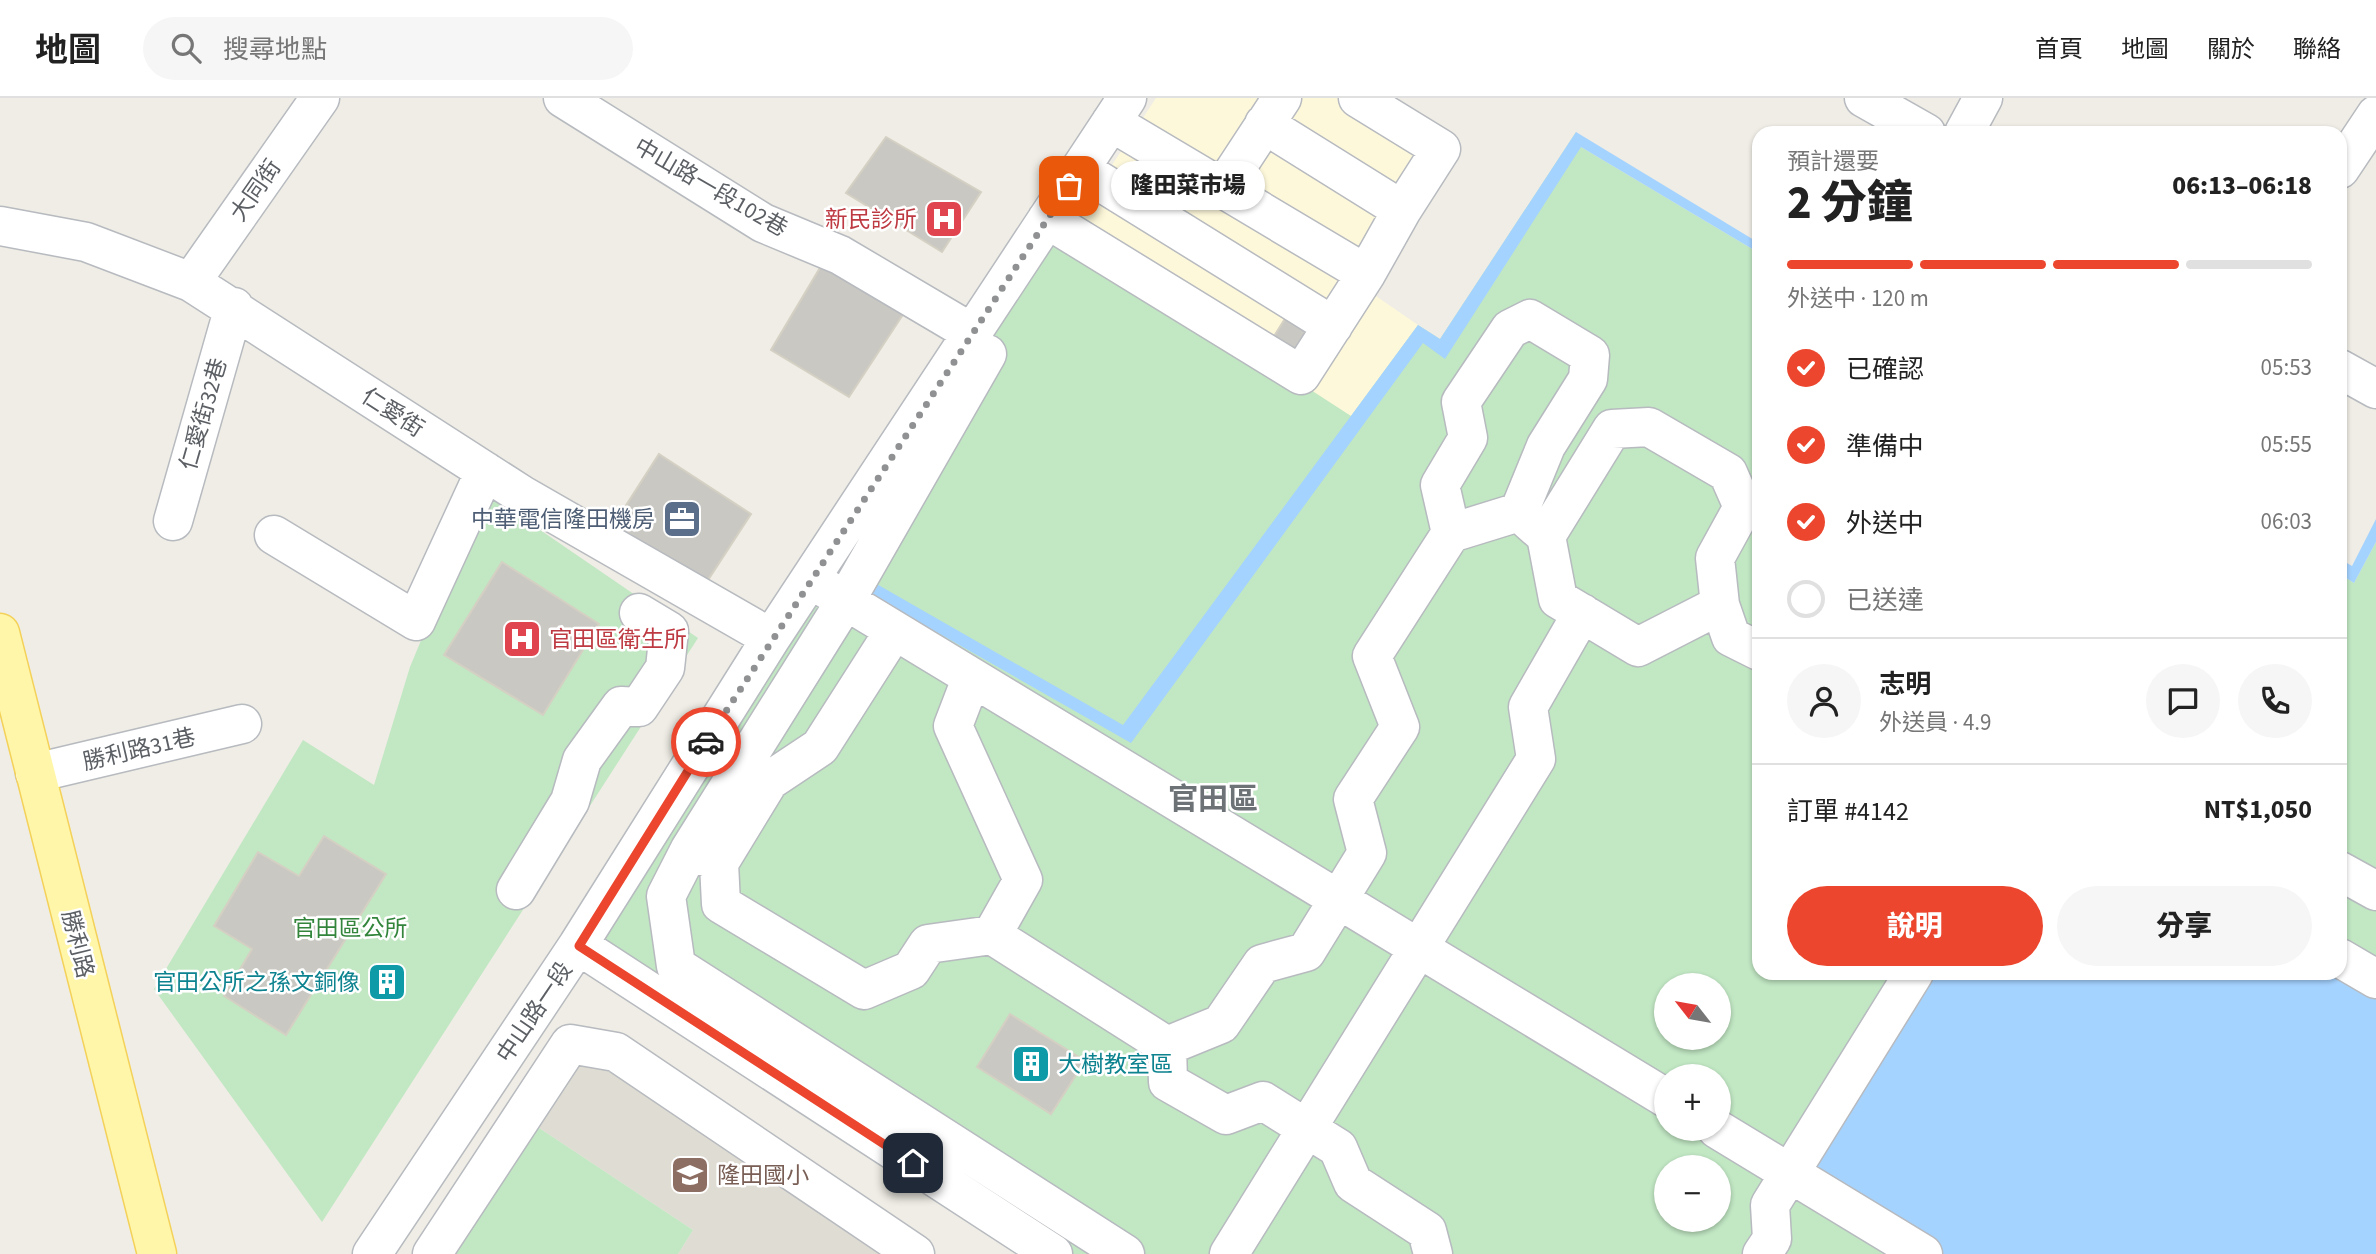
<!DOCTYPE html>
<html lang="zh-TW">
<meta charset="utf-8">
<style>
:root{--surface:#fff;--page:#f6f6f6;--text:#222;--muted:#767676;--line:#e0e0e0;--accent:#ec472e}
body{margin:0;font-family:"Source Sans 3","Noto Sans TC",sans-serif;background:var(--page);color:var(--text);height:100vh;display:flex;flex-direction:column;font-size:26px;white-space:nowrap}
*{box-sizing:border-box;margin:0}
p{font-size:23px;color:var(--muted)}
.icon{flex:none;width:38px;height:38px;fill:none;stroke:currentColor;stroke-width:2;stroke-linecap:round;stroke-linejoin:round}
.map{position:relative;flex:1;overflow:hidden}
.details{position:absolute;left:1752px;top:28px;width:595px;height:854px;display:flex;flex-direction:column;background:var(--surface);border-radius:21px;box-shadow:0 2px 5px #0004}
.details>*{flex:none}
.needle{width:46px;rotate:301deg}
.controls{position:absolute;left:1654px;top:875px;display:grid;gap:14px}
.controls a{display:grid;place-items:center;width:77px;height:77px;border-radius:50%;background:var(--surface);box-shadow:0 2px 5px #0004;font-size:35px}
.pin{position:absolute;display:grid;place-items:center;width:60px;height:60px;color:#fff;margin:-30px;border-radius:14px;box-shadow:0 4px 10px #0006}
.courier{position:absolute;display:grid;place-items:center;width:70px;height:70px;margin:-35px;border:5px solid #ec472e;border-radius:50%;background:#fff;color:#222;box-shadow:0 2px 9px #0007}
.bubble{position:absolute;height:49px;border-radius:24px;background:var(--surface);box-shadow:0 2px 5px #0004;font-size:23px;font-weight:800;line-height:49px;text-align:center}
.overview em{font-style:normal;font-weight:800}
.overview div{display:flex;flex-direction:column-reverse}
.overview{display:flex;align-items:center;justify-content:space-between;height:119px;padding:0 35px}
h1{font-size:46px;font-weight:800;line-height:52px}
.bar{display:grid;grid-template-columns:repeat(4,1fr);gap:10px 7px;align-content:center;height:84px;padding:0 35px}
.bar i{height:9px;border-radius:5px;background:var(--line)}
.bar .selected{background:var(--accent)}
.bar p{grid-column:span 4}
.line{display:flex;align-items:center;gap:18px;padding:0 35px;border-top:2px solid var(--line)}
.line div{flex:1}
.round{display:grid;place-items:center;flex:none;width:74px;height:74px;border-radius:37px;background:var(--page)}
ol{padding:0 35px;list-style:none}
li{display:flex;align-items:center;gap:21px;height:77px}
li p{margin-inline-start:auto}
li .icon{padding:7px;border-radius:50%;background:var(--accent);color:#fff;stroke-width:4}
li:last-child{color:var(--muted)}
li i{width:38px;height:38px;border:4px solid var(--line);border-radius:50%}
.button{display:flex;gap:14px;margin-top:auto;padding:14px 35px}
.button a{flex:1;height:80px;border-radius:42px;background:var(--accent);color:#fff;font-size:28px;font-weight:800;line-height:80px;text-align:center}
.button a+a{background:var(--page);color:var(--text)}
header{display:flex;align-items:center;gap:42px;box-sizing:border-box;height:98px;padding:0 35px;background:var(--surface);border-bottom:2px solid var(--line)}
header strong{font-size:33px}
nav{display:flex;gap:38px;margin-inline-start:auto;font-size:24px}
.search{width:490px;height:63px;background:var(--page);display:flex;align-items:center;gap:18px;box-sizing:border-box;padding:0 24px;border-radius:38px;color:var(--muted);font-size:26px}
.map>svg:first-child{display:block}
.commercial{fill:#fef8db}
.education{fill:#dfddd3}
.green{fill:#c1e7c3;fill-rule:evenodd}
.water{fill:#a5d3ff}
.building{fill:#cac8c2;stroke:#d4d0c3;stroke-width:2}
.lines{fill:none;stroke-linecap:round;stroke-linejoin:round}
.minor-casing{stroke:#b7babf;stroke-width:41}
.major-casing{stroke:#f4d159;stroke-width:41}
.minor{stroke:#fff;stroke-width:38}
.major{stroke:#fff6aa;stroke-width:38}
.done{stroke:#8f9192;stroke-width:7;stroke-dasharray:0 12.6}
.route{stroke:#ec472e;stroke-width:9}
.labels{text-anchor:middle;stroke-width:5;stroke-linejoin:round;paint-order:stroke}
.street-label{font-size:23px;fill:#5c6065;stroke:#fff}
.health-label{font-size:23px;fill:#be3a42;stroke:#fff;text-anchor:end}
.service-label{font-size:23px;fill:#4e5e75;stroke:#fff;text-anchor:end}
.park-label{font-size:23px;fill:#33853c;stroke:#fff}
.culture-label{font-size:23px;fill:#0d838f;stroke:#fff;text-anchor:end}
.education-label{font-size:23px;fill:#785e54;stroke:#fff;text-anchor:start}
.district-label{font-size:30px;font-weight:bold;fill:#6d7277;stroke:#fff}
</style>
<header>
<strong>地圖</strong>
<div class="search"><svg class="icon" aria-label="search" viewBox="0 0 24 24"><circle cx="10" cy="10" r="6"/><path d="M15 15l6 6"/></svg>搜尋地點</div>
<nav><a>首頁</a><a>地圖</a><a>關於</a><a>聯絡</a></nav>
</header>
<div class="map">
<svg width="2376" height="1156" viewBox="0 0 2376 1156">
<rect width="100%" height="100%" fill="#efede5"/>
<!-- commercial -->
<path class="commercial" d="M1156 0H1393L1451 36 1357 185 1418 227 1351 319 1064 140Z"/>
<!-- education -->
<path class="education" d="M574 950 892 1156H678L693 1132 527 1022Z"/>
<!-- green -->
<path class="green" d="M1576 34 1581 49 1759 155V875H2340V476L2354 485 2376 444V1156H1048L578 847 1047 121 1351 318 1418 227 1440 241ZM1666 887H1718V940H1666ZM1666 978H1718V1031H1666ZM1666 1069H1718V1122H1666Z
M483 393 698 540 322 1124 154 891 303 642 374 687 410 569Z
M527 1022 693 1132 678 1156H443Z"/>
<!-- water -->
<path class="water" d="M1576 34 1759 145V155L1581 49 1445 261 1423 245 1131 645 819 467 826 457 1123 627 1418 227 1440 241Z
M2376 421V444L2354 485 2340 476V461L2352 468Z
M1904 875H2340L2376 881V1156H1923L1790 1075Z"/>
<!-- building -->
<path class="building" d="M886 39 981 94 942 154 846 95Z
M821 168 906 212 849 299 771 252Z
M1291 211 1322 230 1298 271 1266 251Z
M659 356 751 416 706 485 614 426Z
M502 464 599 526 543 617 444 557Z
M324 738 386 776 286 937 224 898 252 851 214 828 258 754 299 778Z
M371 886a16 16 0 1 1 32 0a16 16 0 1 1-32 0Z
M1010 916 1085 963 1051 1016 977 969Z"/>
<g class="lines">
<defs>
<path id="minor" d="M563 0 763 125 840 157 972 235
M1358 0 1441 51 1402 112
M1864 0 1926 35
M1111 24 1366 176
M1964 35 1983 0
M1080 71 1333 228
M2340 71 2376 17
M1223 90 1282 0
M1047 121 1301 277 1366 176 1402 112 1264 26
M0 128 86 144 191 184 522 397 771 540
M191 184 320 0
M2340 271 2376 291
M173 423 234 209
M1451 435 1519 414
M274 437 416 523 485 373
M810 481 1666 1000
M1720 507 1638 549 1558 501 1546 438 1612 331 1649 329 1728 375 1743 409 1715 460 1720 507 1731 539 1759 553
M894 533 820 649 769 683 719 765 721 806 864 892 911 872 928 846 992 837 1167 948 1168 984 1226 1017 1263 1003 1338 1050 1353 1085 1427 1133 1433 1156
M971 581 953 628 1023 782 992 837
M35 675 242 626
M690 751 666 798 676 868 1125 1156
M719 765 690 751 846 502 987 256
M2340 773 2376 793
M516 792 570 703 582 662 621 608 639 609 665 570 669 533 639 515
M578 847 1053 1156
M2340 860 2376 881
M1167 948 1221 926 1262 866 1306 854 1367 755 1353 701 1400 629 1372 558 1451 435 1440 387 1468 340 1461 304 1510 231 1530 221 1590 257 1588 281 1546 348 1519 414 1546 438
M1717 1031 1923 1156
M372 1156 578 847 771 540 1127 0
M432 1156 570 946 616 954 915 1156
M1229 1156 1536 661 1528 609 1582 515
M1762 1156 1772 1141 1770 1107 1914 875"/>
<path id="major" d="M0 535 157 1156"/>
</defs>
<!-- minor casing -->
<use href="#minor" class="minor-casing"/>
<!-- major casing -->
<use href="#major" class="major-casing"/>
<!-- minor -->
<use href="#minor" class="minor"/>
<!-- major -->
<use href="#major" class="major"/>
</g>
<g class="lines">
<!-- done -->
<path class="done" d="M706 644 1069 88"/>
<!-- route -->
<path class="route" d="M706 644 579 848 913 1065"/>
</g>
<!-- icons -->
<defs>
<symbol id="hospital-square" viewBox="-11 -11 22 22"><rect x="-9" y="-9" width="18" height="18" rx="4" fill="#e0444e" stroke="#fff"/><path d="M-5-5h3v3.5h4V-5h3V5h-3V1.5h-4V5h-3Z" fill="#fff"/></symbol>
<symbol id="office-square" viewBox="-11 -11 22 22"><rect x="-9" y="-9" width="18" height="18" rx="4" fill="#5c6f8a" stroke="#fff"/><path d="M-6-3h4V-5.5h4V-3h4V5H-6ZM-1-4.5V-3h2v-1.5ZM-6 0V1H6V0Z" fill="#fff"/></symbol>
<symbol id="building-square" viewBox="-11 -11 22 22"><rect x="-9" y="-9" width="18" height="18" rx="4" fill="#0f9aa8" stroke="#fff"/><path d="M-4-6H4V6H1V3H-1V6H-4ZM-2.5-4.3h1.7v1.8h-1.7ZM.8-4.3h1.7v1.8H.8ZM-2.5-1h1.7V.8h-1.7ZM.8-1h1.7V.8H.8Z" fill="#fff"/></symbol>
<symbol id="school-square" viewBox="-11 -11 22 22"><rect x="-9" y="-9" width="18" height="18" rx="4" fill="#8d6e63" stroke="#fff"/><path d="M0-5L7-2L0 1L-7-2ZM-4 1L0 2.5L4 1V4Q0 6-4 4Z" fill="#fff"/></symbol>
</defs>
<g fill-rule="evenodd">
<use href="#hospital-square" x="922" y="99" width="44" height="44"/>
<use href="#office-square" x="660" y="399" width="44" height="44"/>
<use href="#hospital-square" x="500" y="519" width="44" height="44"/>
<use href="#building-square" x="365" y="862" width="44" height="44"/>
<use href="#building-square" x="1009" y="944" width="44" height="44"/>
<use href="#school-square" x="668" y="1055" width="44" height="44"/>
</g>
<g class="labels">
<!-- street labels -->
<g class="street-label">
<text transform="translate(711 89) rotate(30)" y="8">中山路一段102巷</text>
<text transform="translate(255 92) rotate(-55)" y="8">大同街</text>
<text transform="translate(393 314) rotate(33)" y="8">仁愛街</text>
<text transform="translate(203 316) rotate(-74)" y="8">仁愛街32巷</text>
<text transform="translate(139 651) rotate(-13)" y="8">勝利路31巷</text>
<text transform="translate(78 846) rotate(76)" y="8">勝利路</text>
<text transform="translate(534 914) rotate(-56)" y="8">中山路一段</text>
</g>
<!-- health labels -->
<g class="health-label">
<text x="917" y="129">新民診所</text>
<text x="549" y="549" text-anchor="start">官田區衛生所</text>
</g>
<!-- service labels -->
<g class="service-label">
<text x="655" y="429">中華電信隆田機房</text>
</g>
<!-- park labels -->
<g class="park-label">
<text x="350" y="838">官田區公所</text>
</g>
<!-- culture labels -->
<g class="culture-label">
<text x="360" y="892">官田公所之孫文銅像</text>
<text x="1058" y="974" text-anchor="start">大樹教室區</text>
</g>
<!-- education labels -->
<g class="education-label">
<text x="717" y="1085">隆田國小</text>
</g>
<!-- district labels -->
<g class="district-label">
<text x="1213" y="711">官田區</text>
</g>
</g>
</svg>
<div class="controls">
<a><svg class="needle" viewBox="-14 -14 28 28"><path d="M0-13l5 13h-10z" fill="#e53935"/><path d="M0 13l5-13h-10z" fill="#767676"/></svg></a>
<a>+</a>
<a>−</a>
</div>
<div class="pin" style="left:1069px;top:88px;background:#ea580c"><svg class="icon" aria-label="bag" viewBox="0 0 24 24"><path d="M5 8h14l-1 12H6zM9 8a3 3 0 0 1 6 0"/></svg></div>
<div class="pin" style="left:913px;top:1065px;background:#1f2937"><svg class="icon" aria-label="home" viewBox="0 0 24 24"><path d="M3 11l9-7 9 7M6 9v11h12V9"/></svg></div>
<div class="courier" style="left:706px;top:644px"><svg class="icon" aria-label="car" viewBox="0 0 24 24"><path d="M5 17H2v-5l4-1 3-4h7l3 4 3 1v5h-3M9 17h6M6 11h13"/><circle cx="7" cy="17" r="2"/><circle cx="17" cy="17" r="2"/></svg></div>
<div class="bubble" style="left:1111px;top:63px;width:154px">隆田菜市場</div>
<section class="details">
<div class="overview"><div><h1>2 分鐘</h1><p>預計還要</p></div><em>06:13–06:18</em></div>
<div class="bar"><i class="selected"></i><i class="selected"></i><i class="selected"></i><i></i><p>外送中 · 120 m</p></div>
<ol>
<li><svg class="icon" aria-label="check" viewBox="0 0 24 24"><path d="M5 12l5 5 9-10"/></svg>已確認<p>05:53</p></li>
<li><svg class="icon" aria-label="check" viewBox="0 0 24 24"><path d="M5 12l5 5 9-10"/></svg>準備中<p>05:55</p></li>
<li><svg class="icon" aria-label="check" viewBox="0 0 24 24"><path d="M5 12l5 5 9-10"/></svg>外送中<p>06:03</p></li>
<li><i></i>已送達</li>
</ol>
<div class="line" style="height:126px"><a class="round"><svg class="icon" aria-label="person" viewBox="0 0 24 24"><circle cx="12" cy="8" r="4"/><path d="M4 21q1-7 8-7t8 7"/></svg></a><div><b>志明</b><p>外送員 · 4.9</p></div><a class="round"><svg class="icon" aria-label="chat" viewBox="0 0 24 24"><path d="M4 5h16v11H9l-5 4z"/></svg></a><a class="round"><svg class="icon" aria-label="phone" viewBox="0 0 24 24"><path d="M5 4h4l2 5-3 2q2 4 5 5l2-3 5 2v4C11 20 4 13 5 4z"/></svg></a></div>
<div class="line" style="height:91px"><div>訂單 #4142</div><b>NT$1,050</b></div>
<div class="button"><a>說明</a><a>分享</a></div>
</section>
</div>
